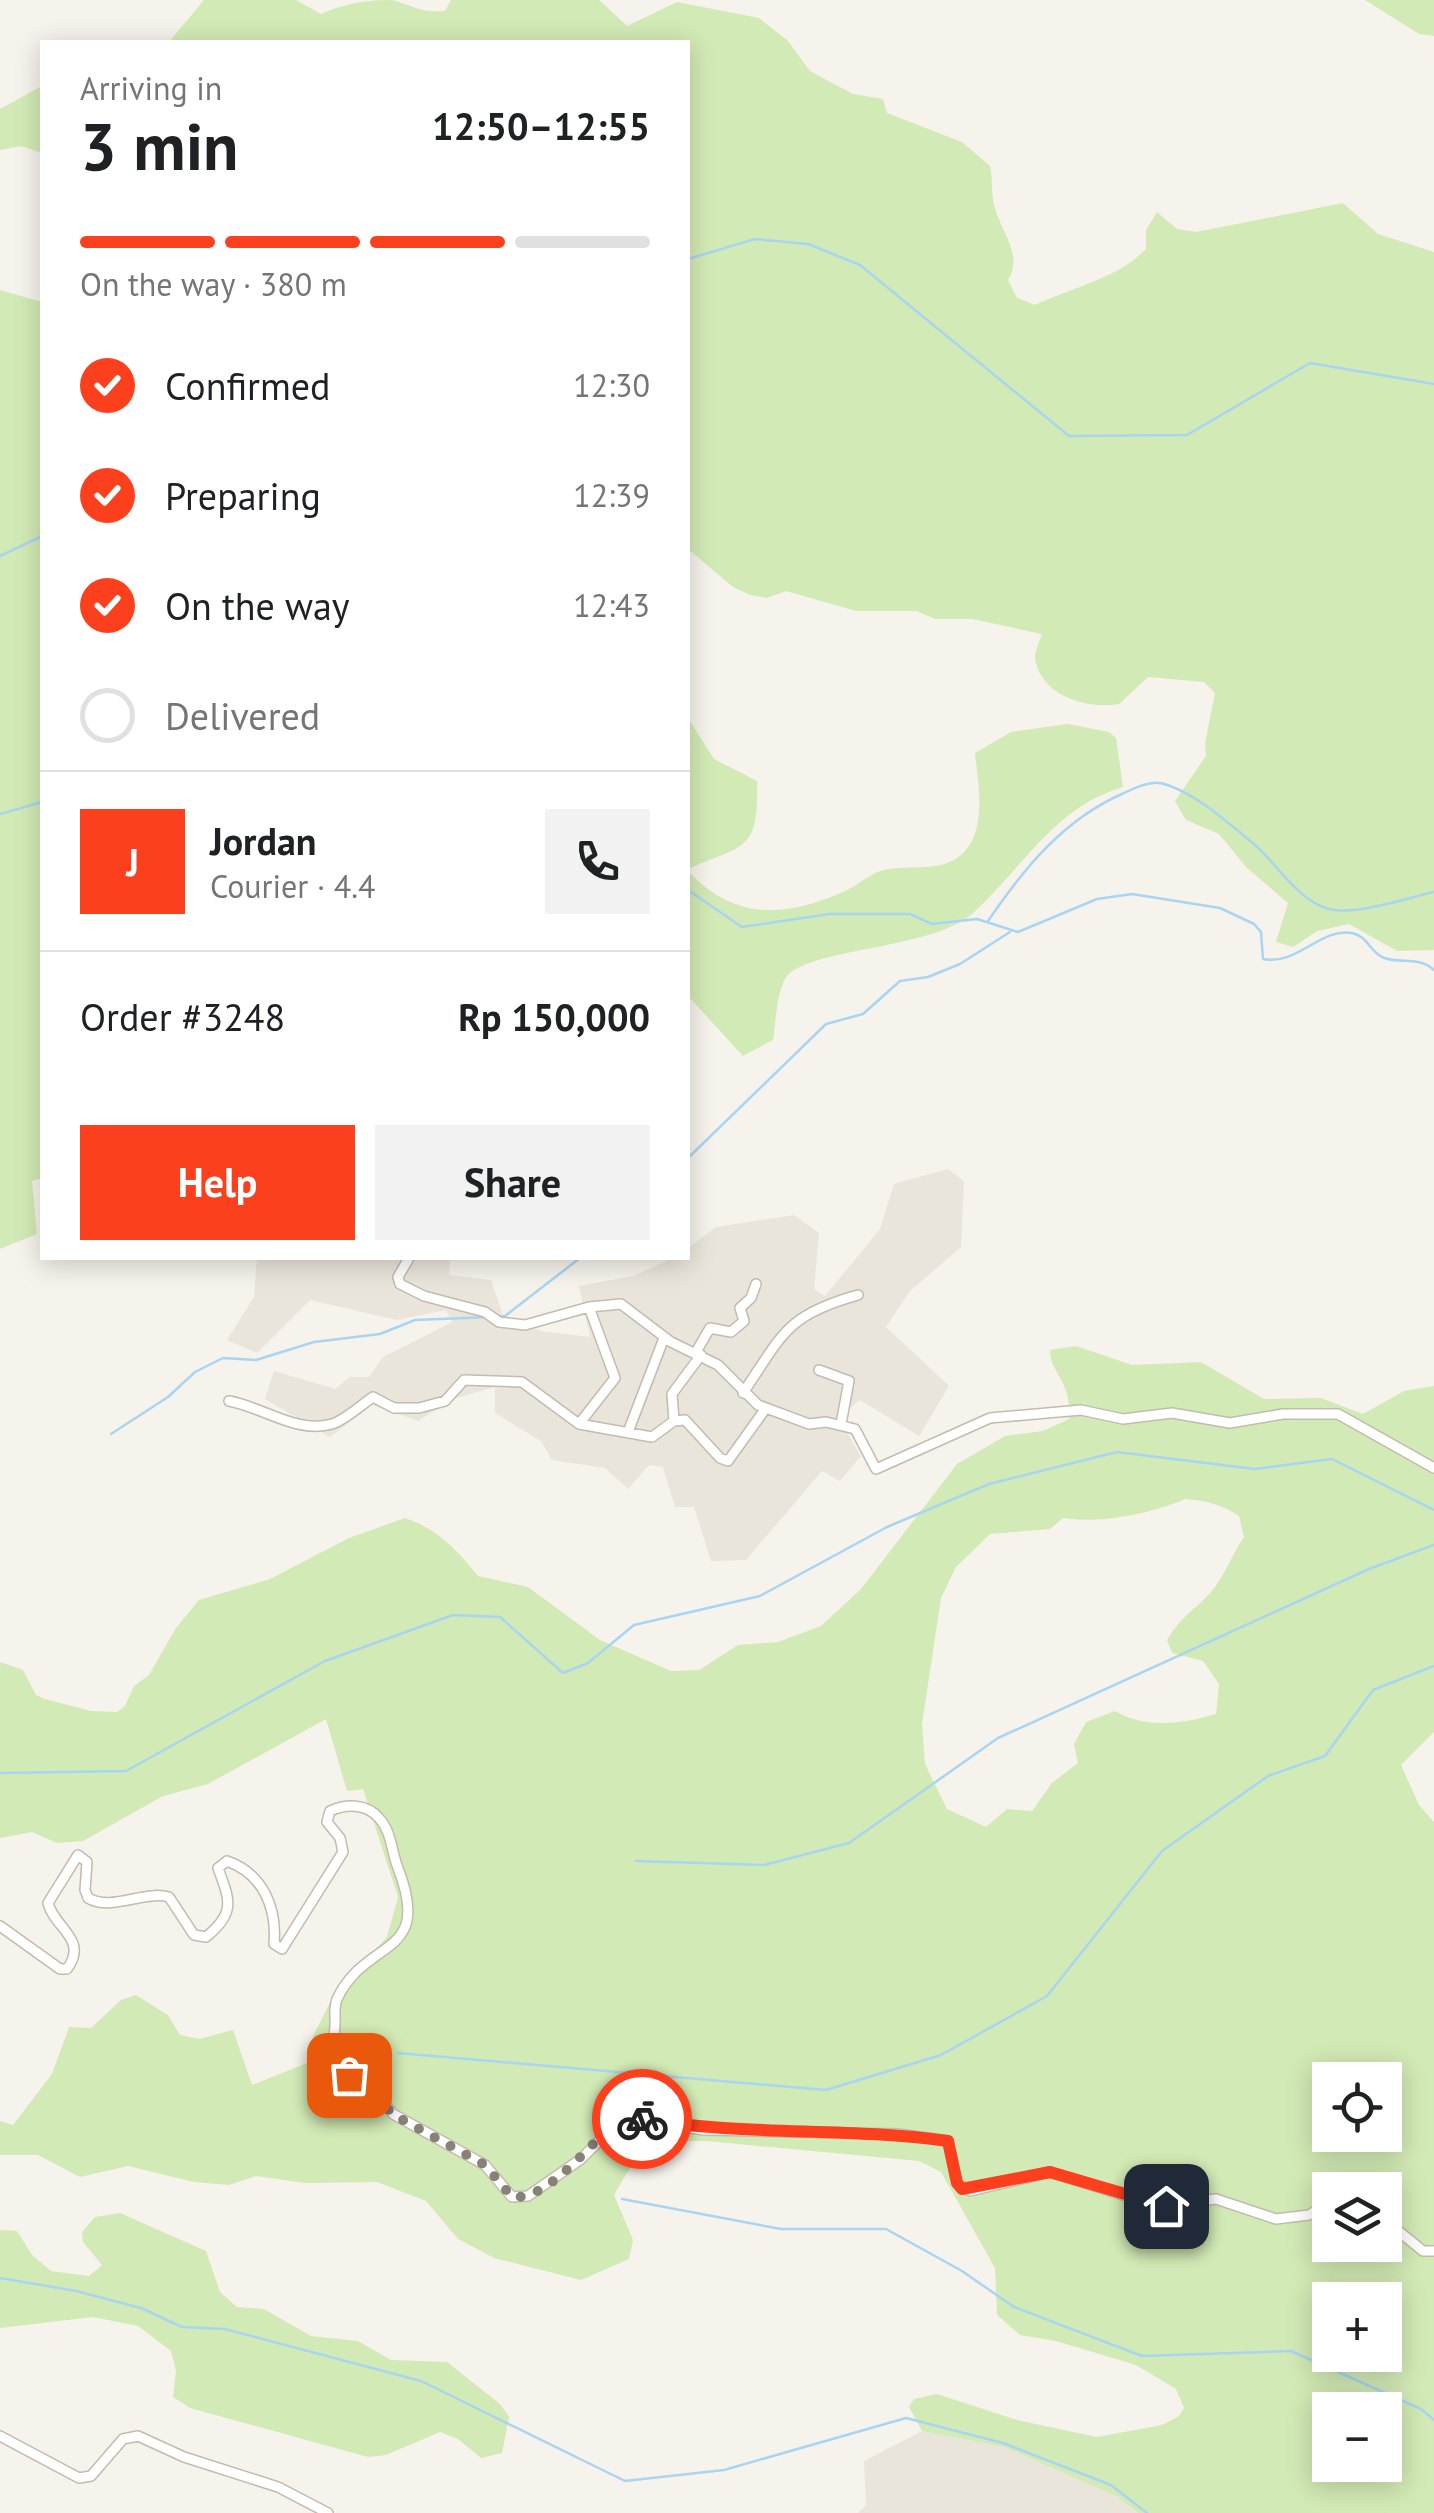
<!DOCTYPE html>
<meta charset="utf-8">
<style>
:root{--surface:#fff;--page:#f2f2f2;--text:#202124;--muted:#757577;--line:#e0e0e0;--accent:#fc3f1d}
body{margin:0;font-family:"PT Sans",sans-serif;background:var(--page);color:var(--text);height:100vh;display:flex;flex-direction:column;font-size:38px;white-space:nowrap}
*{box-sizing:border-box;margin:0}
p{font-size:32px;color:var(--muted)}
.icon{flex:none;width:55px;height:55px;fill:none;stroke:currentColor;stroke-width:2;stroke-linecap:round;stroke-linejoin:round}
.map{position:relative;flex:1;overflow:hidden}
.details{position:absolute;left:40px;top:40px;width:650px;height:1220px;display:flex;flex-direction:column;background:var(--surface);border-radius:0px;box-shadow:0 5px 25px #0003}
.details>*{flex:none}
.buttons{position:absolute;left:1312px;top:2062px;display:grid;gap:20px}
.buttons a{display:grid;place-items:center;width:90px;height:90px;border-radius:0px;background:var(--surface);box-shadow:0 5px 25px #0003;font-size:50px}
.pin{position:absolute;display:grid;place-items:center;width:85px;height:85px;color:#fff;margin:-42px;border-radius:20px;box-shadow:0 5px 15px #0006}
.courier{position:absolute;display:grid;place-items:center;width:100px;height:100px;margin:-50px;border:8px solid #fc3f1d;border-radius:50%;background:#fff;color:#222;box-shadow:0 2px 12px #0007}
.overview em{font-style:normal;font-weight:800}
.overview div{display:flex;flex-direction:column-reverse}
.overview{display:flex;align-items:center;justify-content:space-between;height:170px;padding:0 40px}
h1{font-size:65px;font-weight:800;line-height:75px}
.bar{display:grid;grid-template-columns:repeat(4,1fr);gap:15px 10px;align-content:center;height:120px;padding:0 40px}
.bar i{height:12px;border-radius:8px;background:var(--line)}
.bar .on{background:var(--accent)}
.bar p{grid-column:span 4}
.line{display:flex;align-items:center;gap:25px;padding:0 40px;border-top:2px solid var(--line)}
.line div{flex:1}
.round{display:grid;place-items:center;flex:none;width:105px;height:105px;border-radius:0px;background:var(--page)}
ol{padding:0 40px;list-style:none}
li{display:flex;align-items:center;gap:30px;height:110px}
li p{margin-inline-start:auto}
li .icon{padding:10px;border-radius:50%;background:var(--accent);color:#fff;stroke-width:4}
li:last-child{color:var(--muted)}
li i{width:55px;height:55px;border:5px solid var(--line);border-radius:50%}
.primary-button{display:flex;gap:20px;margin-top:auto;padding:20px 40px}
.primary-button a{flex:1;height:115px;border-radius:0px;background:var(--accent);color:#fff;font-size:40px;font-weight:800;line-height:115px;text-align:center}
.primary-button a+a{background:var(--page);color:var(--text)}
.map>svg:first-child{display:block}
.residential{fill:#eae5da}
.green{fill:#d2eab5;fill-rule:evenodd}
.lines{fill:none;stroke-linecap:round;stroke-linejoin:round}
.stream{stroke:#a9d4f2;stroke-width:2.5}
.minor-casing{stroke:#c2bbae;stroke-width:12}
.minor{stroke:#fff;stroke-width:9}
.done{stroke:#878178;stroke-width:10;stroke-dasharray:0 18}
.route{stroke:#fc3f1d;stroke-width:12}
</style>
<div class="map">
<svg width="1434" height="2513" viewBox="0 0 1434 2513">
<rect width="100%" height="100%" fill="#f6f3ec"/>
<!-- residential -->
<path class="residential" d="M948 1169 964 1181 961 1247 909 1292 886 1327 949 1386 919 1436 860 1400 838 1418 861 1456 840 1481 822 1471 746 1560 711 1561 694 1507H675L663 1467 649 1465 628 1489 605 1468 552 1460 541 1441 495 1413V1387L453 1399 418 1421 372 1405 330 1437 265 1399 274 1371 335 1389 350 1377H369L383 1357 452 1322 446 1310 397 1320 310 1300 257 1353 227 1340 254 1297 257 1258H450L449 1275 491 1280 503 1315 541 1331 590 1337 579 1286 633 1276 673 1258H688V1248L716 1227 794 1215 819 1233 814 1289 825 1296 880 1229 894 1184Z
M922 2431 1004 2447 1118 2497 1138 2513H858L866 2505 864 2461Z"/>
<!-- green -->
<path class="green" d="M204 0H296L321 14C343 4 366 0 391 0 414 5 418 13 445 11L451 0H599L627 26 677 2 759 18 788 41 810 71 853 94 883 99 887 113 962 142 990 166C993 179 991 192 994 205 1000 230 1024 255 1008 280L1017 298 1035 305C1073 287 1117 279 1146 249V230L1157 212 1177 229 1196 232 1343 203 1378 234 1434 252V950L1397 951 1349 924 1317 931 1293 947 1276 942 1288 903 1247 868 1219 834 1186 820 1175 801 1206 756 1205 743 1215 693 1204 682 1148 677 1119 704C1089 710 1039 696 1035 657 1035 651 1040 640 1042 634L972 619H935L917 611H856L786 591 767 598 750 595 733 587 688 549V42H169Z
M1365 0H1434V36L1419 34Z
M42 86V153L21 146 0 150V109Z
M0 290 42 302V1178L32 1181 37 1234 0 1249Z
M688 718 714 759 757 781C759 853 744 844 688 869Z
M1068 724 1109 732 1116 738 1123 787C1054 807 1022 869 972 914 931 950 803 948 785 979 776 995 776 1023 773 1040L743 1056 688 996V871C734 920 784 918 843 892 857 886 870 873 884 870 911 864 945 874 965 851 987 826 978 782 975 753L1011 732Z
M1076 1346 1132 1365 1201 1362 1264 1399 1321 1398 1363 1414 1404 1391 1434 1386V1732L1401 1765 1419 1805 1434 1822V2513H1138L1118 2497 1004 2447 922 2431 909 2407 914 2399 937 2394 1017 2420 1097 2437 1162 2425 1179 2416 1184 2408 1176 2389 1136 2365 1056 2341 1020 2335 997 2315 995 2268 941 2172 919 2161 707 2141H669L639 2152 614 2195 633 2240 629 2259 581 2280 494 2258 458 2239 426 2201 377 2182 305 2183 256 2176 229 2185 194 2182 128 2166 80 2177 38 2155H0V2121L13 2125 52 2074 69 2027 91 2028 121 2000 136 1995 168 2015 180 2035 199 2039 233 2030 252 2085 307 2063 313 2036 332 1999 387 1937 398 1897 363 1789 347 1791 326 1719 208 1784 163 1796 83 1841 57 1843 32 1832 0 1838V1662L23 1670 36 1695 45 1699 91 1711 117 1712 125 1706 134 1686 149 1675 176 1628 199 1600 270 1579 349 1538 405 1518C439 1530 456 1549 478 1576L528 1587 600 1640 671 1671 699 1670 738 1645 778 1642 821 1626 861 1589 957 1464 1005 1436 1043 1431 1069 1419C1072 1380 1050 1374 1050 1350ZM1185 1499C1206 1501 1221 1504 1239 1516L1244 1537C1232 1555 1225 1575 1211 1592 1193 1612 1183 1614 1167 1640L1172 1653 1203 1661 1219 1684 1216 1714C1183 1724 1145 1729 1115 1711L1086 1722 1074 1744 1078 1763 1052 1783 1032 1811 1007 1809 986 1827 947 1809 925 1764 922 1724 941 1598 956 1567 990 1534 1050 1529 1063 1518C1100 1524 1151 1514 1185 1499ZM1330 2080H1385V2135H1330ZM1330 2190H1385V2245H1330ZM1330 2300H1385V2355H1330ZM1330 2410H1385V2465H1330Z
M120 2213 206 2251 220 2292 237 2307 264 2309 311 2336 358 2341 391 2360 447 2362 500 2404 509 2417 502 2453 481 2458 458 2439 440 2432 386 2455 368 2457 190 2408 173 2397 176 2370 171 2351 138 2326 93 2317 0 2328V2230L17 2231 32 2255 51 2271 89 2276 102 2265 83 2242 82 2232 95 2217Z"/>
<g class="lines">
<!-- stream -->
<path class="stream" d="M688 259 755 239 808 244 860 265 1069 436 1187 435 1310 363 1434 384
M0 556 42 536
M0 814 42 802
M688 890 742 927 830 914H910L932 924 977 919 1018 932 1097 899 1132 894 1220 908 1254 924 1261 932 1263 959C1297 966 1321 927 1352 933 1367 936 1369 950 1382 957 1399 965 1418 955 1434 970
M988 921C1024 868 1064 819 1124 793 1134 788 1149 781 1160 783 1192 790 1229 823 1255 845 1277 864 1298 901 1329 909 1355 916 1407 898 1434 892
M688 1158 826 1024 863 1014 900 981 928 977 960 964 1010 932
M497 1317 505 1316 580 1258
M111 1434 168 1397 195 1372 223 1358 256 1360 314 1342 380 1334 415 1320 489 1317
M0 1773 126 1771 325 1661 453 1615 500 1617 563 1673 588 1663 634 1625 760 1596 887 1527 989 1484 1117 1452 1255 1469 1332 1459 1434 1510
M636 1861 764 1865 849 1843 998 1738 1369 1569 1434 1545
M398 2053 826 2090 941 2055 1047 1996 1162 1851 1268 1776 1325 1756 1373 1690 1434 1666
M622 2199 781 2229H886L962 2271 1014 2307 1142 2356 1291 2351 1421 2409 1434 2420
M0 2278 76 2291 141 2308 182 2327 225 2329 421 2381 625 2481 724 2470 906 2418 1003 2443 1111 2485 1147 2513"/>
<defs>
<path id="minor" d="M409 1258 398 1277 400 1284 424 1296 485 1312 499 1322 525 1325 589 1307 621 1304 671 1342 718 1365 758 1405 809 1424 826 1422 855 1429 876 1469 990 1418 1081 1410 1123 1419 1172 1413 1230 1423 1283 1414H1338L1434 1468
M696 1352 710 1328 731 1332 744 1321 740 1308 751 1298 756 1284
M819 1370 849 1381 841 1424
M743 1393C783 1334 786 1315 858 1295
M229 1401C263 1407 296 1434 332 1424 345 1420 361 1405 373 1397L394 1408H419L445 1401 464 1380 522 1382 579 1424 652 1437 674 1421 685 1420 720 1458 728 1461 766 1408
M674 1421 672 1394 701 1355
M579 1424 615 1378 589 1307
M628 1432 664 1338
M0 1926 60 1969H67C89 1939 54 1928 48 1903L78 1855 87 1862 85 1890 88 1898C112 1912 143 1890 169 1897L194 1935 206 1937C237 1912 229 1899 218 1868L227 1861C264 1874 277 1909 274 1944L282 1949 343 1852 340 1838 327 1822 330 1811C346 1804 366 1803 379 1818 392 1832 391 1851 398 1868 433 1959 367 1936 337 1999 332 2011 338 2025 333 2037 328 2051 313 2052 313 2067L349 2075 370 2086 393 2114 485 2165 512 2197 528 2196 581 2159 622 2118 704 2130 898 2134 948 2141 957 2183 970 2191 1050 2172 1142 2201 1166 2205 1216 2199 1276 2219 1309 2215 1330 2202
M1385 2220 1423 2251H1434
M0 2436 79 2478 91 2476 123 2439 138 2436 184 2457 278 2487 328 2513"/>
</defs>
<!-- minor casing -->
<use href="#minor" class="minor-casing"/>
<!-- minor -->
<use href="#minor" class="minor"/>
</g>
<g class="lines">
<!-- done -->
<path class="done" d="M349 2075 370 2086 392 2114 485 2165 512 2197C550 2201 593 2138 622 2118L642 2119"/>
<!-- route -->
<path class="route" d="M642 2119C744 2136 846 2127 948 2141L957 2183 962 2189 1050 2172 1166 2206"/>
</g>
</svg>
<div class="buttons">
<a><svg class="icon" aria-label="locate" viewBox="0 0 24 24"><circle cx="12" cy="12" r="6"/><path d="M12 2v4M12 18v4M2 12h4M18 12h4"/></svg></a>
<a><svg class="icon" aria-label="layers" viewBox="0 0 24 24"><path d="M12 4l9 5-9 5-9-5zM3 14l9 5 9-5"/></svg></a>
<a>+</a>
<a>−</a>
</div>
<div class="pin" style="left:349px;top:2075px;background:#ea580c"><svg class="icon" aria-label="bag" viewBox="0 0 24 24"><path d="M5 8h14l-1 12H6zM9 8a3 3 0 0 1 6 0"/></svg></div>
<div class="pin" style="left:1166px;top:2206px;background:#1f2937"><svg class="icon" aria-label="home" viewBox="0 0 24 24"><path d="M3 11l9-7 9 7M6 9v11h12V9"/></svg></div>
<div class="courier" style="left:642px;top:2119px"><svg class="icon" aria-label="bike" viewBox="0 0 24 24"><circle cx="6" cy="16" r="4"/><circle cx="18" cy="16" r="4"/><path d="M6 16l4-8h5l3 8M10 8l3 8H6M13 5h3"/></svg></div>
<section class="details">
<div class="overview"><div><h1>3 min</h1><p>Arriving in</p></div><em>12:50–12:55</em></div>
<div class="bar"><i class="on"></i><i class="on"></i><i class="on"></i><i></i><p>On the way · 380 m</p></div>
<ol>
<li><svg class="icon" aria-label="check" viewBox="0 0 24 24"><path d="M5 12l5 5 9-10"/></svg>Confirmed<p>12:30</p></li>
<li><svg class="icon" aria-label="check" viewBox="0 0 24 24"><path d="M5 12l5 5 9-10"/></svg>Preparing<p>12:39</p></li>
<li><svg class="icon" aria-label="check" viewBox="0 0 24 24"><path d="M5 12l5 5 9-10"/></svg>On the way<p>12:43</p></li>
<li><i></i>Delivered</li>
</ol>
<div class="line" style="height:180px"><b class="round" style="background:var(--accent);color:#fff">J</b><div><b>Jordan</b><p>Courier · 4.4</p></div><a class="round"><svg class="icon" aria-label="phone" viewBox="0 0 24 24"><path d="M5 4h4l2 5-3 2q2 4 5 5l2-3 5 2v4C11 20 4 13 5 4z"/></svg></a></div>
<div class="line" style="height:130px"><div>Order #3248</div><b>Rp 150,000</b></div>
<div class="primary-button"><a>Help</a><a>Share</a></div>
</section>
</div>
